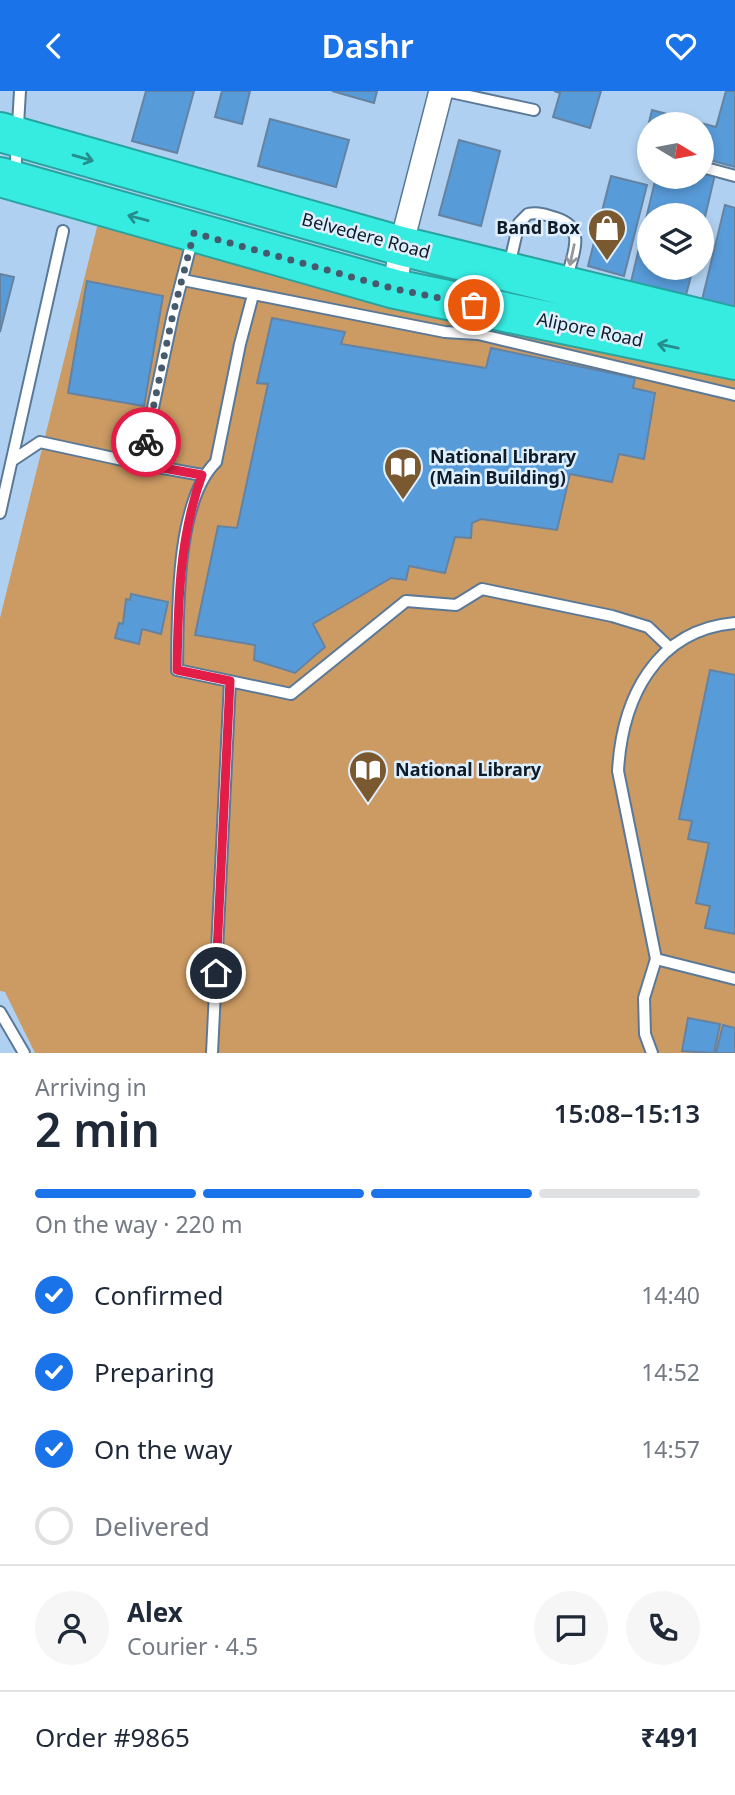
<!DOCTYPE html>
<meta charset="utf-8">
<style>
:root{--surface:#fff;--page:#f6f6f7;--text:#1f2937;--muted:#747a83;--line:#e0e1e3;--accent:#1a73e8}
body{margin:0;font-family:"Noto Sans",sans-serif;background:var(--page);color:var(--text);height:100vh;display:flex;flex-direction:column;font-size:26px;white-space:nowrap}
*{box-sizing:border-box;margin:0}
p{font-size:23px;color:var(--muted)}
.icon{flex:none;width:38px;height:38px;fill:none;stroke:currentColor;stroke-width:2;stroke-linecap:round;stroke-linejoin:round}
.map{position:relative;height:962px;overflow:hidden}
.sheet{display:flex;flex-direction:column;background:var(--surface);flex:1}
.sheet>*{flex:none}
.needle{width:46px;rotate:100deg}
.tools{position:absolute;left:637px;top:21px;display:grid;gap:14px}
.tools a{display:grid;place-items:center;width:77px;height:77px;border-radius:50%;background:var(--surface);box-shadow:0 4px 10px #0003;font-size:35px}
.pin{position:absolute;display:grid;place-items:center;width:60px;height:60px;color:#fff;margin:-30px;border:4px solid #fff;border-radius:50%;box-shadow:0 2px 7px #0007}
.courier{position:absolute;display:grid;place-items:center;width:70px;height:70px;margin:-35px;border:5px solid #e11d48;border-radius:50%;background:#fff;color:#222;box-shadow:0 2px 9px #0007}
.summary em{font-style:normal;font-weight:600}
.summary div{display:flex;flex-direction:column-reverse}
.summary{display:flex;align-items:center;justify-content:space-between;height:119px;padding:0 35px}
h1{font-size:46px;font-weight:600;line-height:52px}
.bar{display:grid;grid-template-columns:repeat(4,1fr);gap:10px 7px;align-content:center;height:84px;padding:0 35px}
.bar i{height:9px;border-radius:5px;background:var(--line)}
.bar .active{background:var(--accent)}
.bar p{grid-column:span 4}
.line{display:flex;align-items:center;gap:18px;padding:0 35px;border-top:2px solid var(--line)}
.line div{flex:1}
.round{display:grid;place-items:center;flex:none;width:74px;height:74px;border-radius:37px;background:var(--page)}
ol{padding:0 35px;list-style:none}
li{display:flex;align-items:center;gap:21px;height:77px}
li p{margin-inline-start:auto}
li .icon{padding:7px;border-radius:50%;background:var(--accent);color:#fff;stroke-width:4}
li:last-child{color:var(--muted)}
li i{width:38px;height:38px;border:4px solid var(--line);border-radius:50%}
header{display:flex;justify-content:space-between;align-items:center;height:91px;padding:0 35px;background:var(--accent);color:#fff;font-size:32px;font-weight:600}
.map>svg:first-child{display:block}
.green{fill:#cc9b64}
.building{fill:#589bd9;stroke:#6583a1;stroke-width:2}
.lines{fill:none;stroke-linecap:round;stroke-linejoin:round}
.lane-casing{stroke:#5b7996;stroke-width:14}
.street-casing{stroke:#5b7996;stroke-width:26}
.highway-casing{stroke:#28a3a0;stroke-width:42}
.lane{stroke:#fff;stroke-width:10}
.street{stroke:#fff;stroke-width:23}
.highway{stroke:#36ece1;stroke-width:38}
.oneway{stroke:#248e8d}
.oneway2{stroke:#93989d}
.done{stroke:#475a6d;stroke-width:7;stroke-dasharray:0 12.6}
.route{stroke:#e11d48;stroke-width:9}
.labels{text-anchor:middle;stroke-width:5;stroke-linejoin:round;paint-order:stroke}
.poi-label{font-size:18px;font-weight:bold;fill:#0f1b26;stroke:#deefff;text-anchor:start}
.street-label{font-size:18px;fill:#0f1b26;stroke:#deefff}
</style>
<header><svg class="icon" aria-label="back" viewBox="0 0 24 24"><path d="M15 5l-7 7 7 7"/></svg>Dashr<svg class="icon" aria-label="heart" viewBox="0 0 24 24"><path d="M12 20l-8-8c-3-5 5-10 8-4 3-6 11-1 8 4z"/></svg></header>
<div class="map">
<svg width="735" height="962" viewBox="0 0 735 962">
<rect width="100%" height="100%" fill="#afd0f0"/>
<!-- green -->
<path class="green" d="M100 124 735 275V962H35L5 901 0 900V527Z"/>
<!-- building -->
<path class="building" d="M146 0H194L177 62 132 50Z
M222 0H250L242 33 215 26Z
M332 0H377L374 12Z
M554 0H601L590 37 553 26 560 2Z
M726 0H735V76L702 67V33H649V53L644 52 652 19 716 36Z
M270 28 349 49 336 96 258 75Z
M459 49 500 60 481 135 439 124Z
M702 80 715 83 702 139V124H649V177H693L685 208 630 195 656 86H702Z
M611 85 647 94 624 185 588 175Z
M725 114 735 117V216L702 209Z
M0 183 14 186 0 241Z
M87 190 163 205 144 315 68 302Z
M272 227 345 241 341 253 486 277 491 257 635 287 633 297 655 302 644 368 619 363 612 391 570 383 557 439 481 428 472 432 471 447 455 446 445 482 409 475 406 489 391 487 313 533 325 556 295 582 254 569 255 554 195 544 218 435 237 437 268 293 257 292Z
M131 503 168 511 161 543 142 538 139 553 115 547 119 532 123 533 126 508 130 509Z
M710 579 735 584V843L705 837 710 815 696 812 709 752 688 748 692 730 679 728Z
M688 927 720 933 714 962 682 960Z
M723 934 735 937V962H716Z"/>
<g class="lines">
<defs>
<path id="lane" d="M446 0 534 19
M702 76 735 85
M15 85 20 0
M193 146 173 223 141 373 202 384
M509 175 519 132 528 123C538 121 547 124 556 127 588 137 572 164 566 190
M183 189 445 241 478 243 735 304
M253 204 240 253 216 371C175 411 178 524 177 579L291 603 406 510 456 514 482 498 612 525 648 536 669 556
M13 369 40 351 141 373
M0 422 63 140
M656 868 735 888
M0 921 24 962
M212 962 230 590
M652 962 645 943 644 907 656 868 618 680C622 608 655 539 735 532"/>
<path id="street" d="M395 198 401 155 441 0"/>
<path id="highway" d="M0 41 401 155 735 236
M0 86 395 198 735 269"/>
</defs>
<!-- lane casing -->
<use href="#lane" class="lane-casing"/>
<!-- street casing -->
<use href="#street" class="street-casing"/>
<!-- highway casing -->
<use href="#highway" class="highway-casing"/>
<!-- lane -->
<use href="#lane" class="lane"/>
<!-- street -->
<use href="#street" class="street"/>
<!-- highway -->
<use href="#highway" class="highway"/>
</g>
<!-- one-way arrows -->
<defs><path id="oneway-shaft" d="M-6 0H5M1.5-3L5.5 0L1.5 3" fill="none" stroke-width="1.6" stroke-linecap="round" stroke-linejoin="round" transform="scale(1.75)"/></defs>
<g class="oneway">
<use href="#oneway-shaft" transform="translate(83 67) rotate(16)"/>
<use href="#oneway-shaft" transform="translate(138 127) rotate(-165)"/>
<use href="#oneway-shaft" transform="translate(668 255) rotate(-168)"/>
</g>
<use class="oneway2" href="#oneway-shaft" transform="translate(572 164) rotate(102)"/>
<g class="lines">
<!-- done -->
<path class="done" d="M146 351 173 223 194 142 395 198 474 214"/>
<!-- route -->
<path class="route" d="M146 351 141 373 202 384C179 447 178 513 177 579L230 590 216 882"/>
</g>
<!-- icons -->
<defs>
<symbol id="shop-pin" viewBox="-11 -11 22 30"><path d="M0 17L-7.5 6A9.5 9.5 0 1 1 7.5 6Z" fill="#7a5830" stroke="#deefff"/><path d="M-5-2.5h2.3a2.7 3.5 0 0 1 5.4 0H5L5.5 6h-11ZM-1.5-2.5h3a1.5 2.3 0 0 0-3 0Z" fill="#fff"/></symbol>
<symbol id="library-pin" viewBox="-11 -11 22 30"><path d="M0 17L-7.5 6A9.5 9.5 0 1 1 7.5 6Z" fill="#7a5830" stroke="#deefff"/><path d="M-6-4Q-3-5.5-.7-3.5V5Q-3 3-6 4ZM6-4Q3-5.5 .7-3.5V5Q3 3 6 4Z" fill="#fff"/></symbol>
</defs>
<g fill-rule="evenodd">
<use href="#shop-pin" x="585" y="115" width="44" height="60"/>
<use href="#library-pin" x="381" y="354" width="44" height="60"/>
<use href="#library-pin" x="346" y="657" width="44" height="60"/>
</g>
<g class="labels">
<!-- poi labels -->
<g class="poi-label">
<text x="580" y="143" text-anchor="end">Band Box</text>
<text x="430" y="372">National Library<tspan x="430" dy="21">(Main Building)</tspan></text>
<text x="395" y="685">National Library</text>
</g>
<!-- street labels -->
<g class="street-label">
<text transform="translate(366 145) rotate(15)" y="6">Belvedere Road</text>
<text transform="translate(590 239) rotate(12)" y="6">Alipore Road</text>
</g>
</g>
</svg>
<div class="tools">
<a><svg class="needle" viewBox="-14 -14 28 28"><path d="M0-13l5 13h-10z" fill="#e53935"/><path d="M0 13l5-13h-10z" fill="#747a83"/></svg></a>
<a><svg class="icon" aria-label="layers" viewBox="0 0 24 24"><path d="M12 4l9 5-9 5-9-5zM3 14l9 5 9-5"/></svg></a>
</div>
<div class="pin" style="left:474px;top:214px;background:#ea580c"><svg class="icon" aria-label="bag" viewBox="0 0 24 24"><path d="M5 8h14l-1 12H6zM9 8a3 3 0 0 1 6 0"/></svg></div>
<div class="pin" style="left:216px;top:882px;background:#1f2937"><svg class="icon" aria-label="home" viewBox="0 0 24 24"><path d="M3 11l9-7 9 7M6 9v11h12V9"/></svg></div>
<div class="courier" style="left:146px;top:351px"><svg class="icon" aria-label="bike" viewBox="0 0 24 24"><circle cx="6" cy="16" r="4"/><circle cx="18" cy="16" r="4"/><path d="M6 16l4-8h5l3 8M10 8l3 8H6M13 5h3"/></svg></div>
</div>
<section class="sheet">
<div class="summary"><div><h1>2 min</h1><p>Arriving in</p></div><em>15:08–15:13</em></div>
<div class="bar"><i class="active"></i><i class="active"></i><i class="active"></i><i></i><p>On the way · 220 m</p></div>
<ol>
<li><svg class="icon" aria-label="check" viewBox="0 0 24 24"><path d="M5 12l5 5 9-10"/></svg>Confirmed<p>14:40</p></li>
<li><svg class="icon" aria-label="check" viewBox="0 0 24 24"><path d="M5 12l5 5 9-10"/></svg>Preparing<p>14:52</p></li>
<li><svg class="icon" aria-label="check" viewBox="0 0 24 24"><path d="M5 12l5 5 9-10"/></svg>On the way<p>14:57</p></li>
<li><i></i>Delivered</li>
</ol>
<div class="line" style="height:126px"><a class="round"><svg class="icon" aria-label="person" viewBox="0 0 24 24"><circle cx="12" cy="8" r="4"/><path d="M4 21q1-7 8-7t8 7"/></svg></a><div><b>Alex</b><p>Courier · 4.5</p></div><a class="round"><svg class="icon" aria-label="chat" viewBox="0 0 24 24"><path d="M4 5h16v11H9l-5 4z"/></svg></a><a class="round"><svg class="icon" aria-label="phone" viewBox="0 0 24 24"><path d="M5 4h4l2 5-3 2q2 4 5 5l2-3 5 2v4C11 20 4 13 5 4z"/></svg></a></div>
<div class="line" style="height:91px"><div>Order #9865</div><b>₹491</b></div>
</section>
